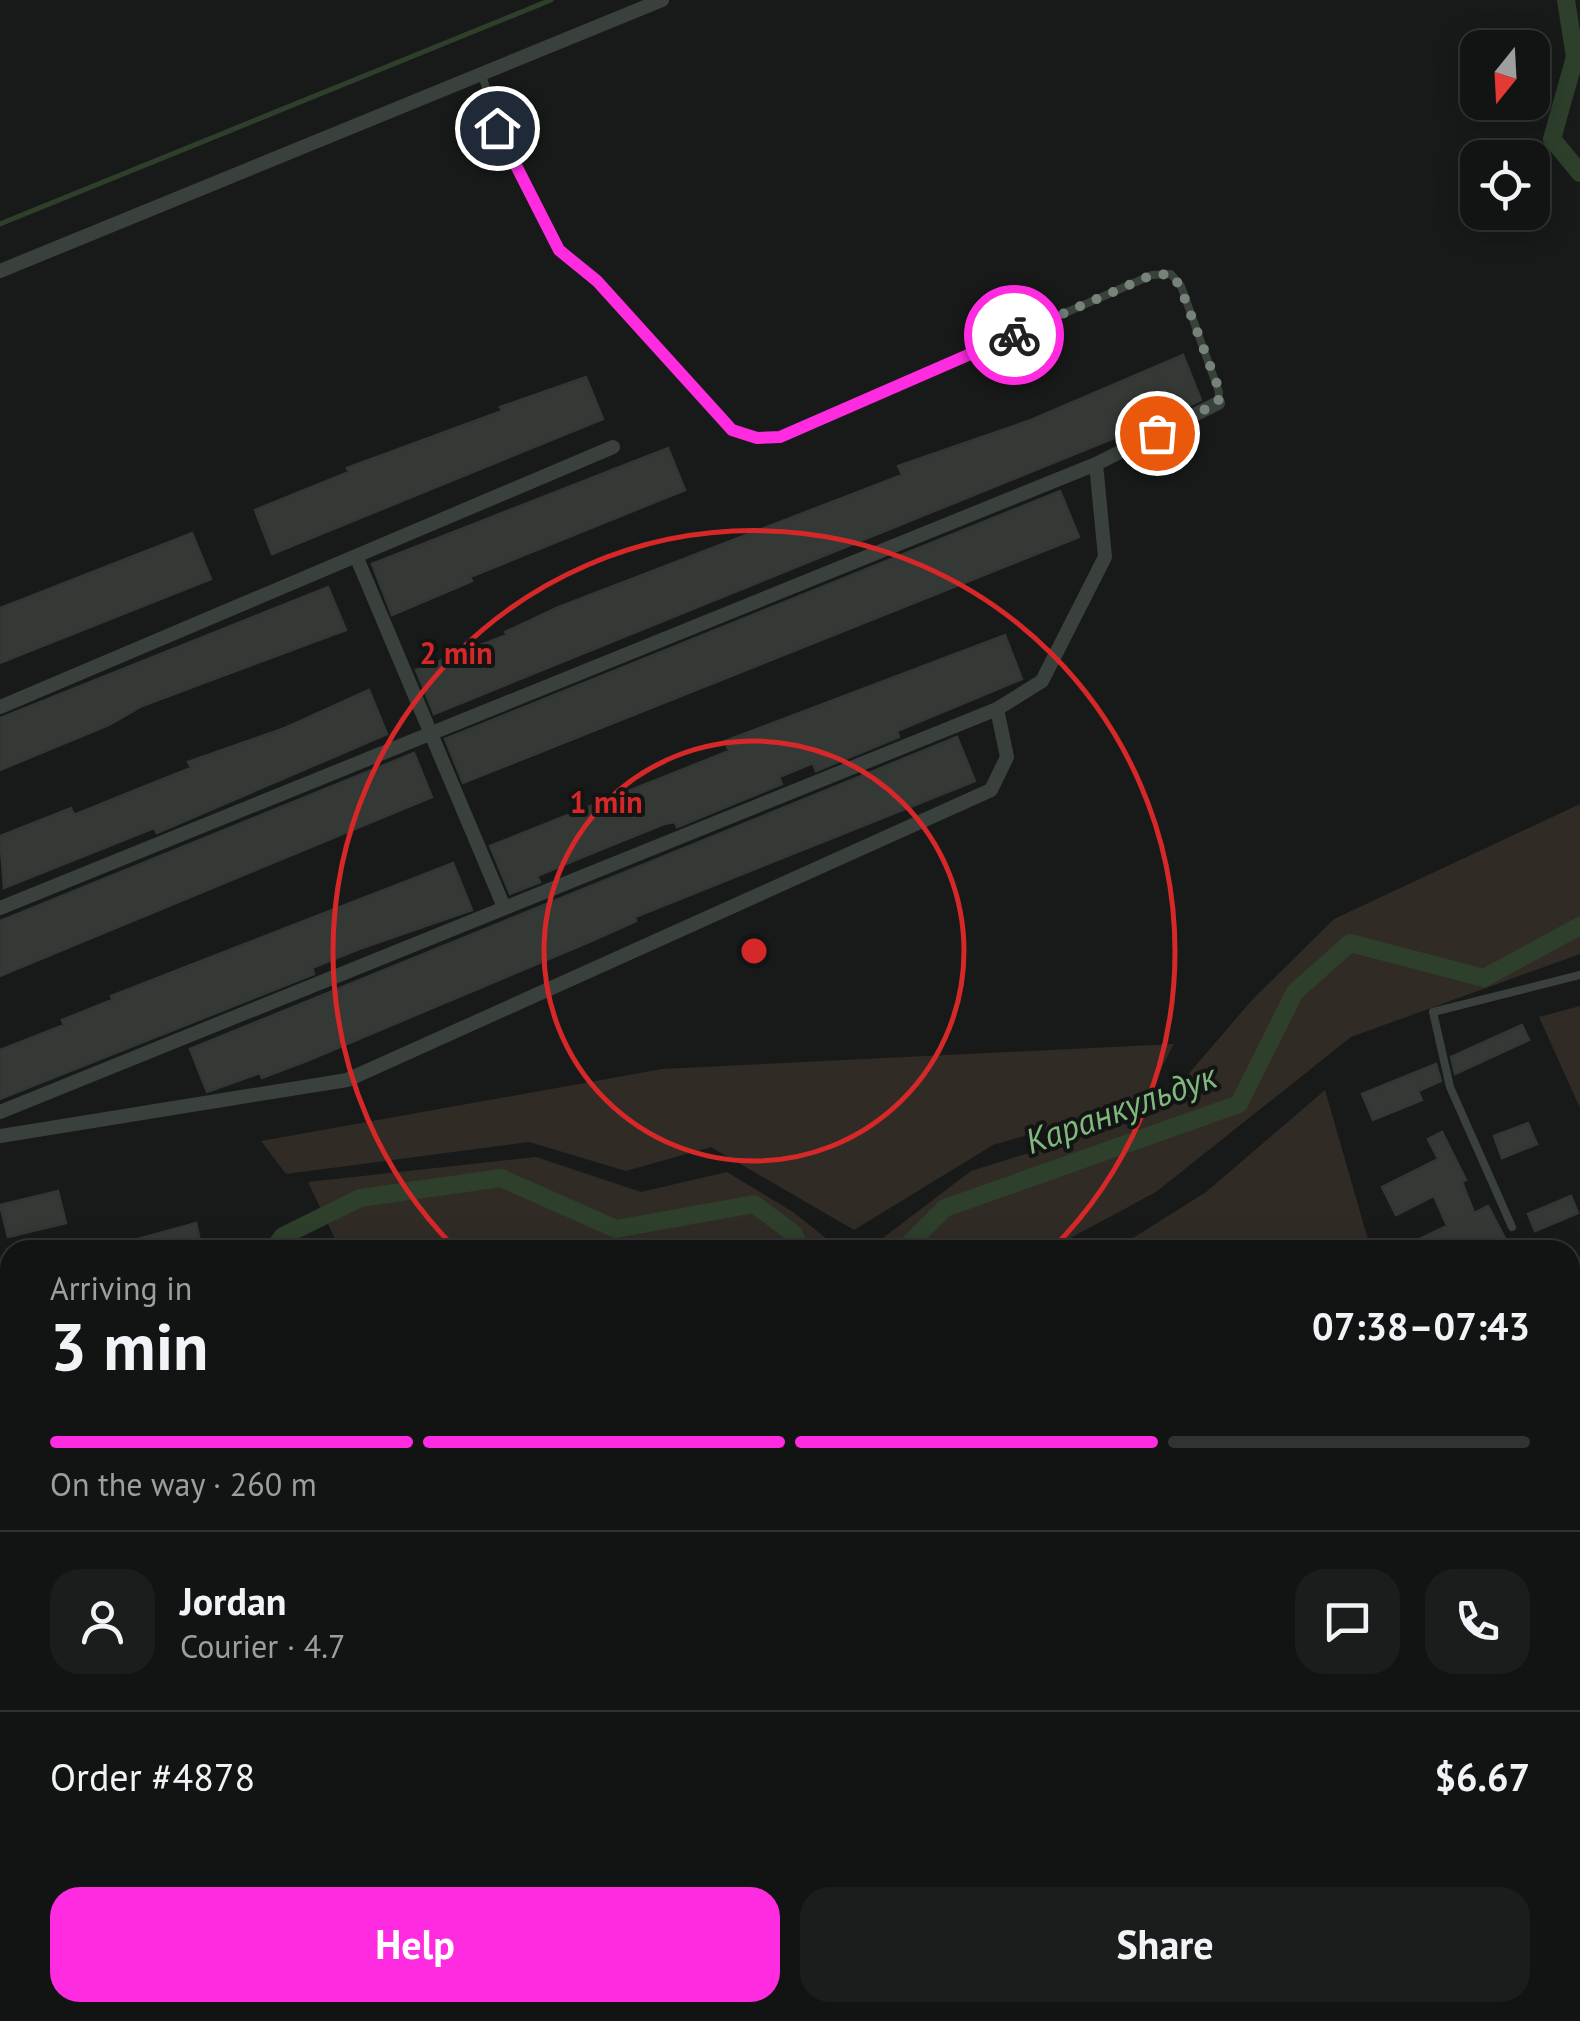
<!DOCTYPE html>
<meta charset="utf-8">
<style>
:root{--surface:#121413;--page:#1b1d1c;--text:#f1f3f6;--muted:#9c9ea0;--line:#313333;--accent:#ff2be1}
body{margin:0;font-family:"PT Sans",sans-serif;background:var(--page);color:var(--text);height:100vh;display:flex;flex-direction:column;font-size:38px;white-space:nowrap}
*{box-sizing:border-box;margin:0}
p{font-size:32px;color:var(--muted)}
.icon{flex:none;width:55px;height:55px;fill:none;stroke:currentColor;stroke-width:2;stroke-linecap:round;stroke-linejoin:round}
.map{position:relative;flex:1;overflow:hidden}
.side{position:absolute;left:0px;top:1240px;width:1580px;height:782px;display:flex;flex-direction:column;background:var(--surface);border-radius:30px 30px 0 0;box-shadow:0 5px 25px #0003,0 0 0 2px var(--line)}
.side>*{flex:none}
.needle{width:65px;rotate:198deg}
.tools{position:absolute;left:1460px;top:30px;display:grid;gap:20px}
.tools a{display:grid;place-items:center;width:90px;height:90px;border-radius:20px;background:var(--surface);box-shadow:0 5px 25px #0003,0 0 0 2px var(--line);font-size:50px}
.pin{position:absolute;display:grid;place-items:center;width:85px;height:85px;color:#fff;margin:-42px;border:5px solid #fff;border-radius:50%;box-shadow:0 2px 10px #0007}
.courier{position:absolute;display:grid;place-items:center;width:100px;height:100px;margin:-50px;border:8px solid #ff2be1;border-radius:50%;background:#fff;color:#222;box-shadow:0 2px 12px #0007}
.headline em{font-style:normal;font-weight:700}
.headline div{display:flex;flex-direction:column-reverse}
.headline{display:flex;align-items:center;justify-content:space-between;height:170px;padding:0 50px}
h1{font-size:65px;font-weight:700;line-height:75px}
.bar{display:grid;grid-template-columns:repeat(4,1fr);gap:15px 10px;align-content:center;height:120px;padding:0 50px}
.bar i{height:12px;border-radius:8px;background:var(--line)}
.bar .current{background:var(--accent)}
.bar p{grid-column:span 4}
.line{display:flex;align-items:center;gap:25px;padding:0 50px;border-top:2px solid var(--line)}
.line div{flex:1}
.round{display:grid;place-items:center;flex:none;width:105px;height:105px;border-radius:30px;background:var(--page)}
.action{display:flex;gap:20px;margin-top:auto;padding:20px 50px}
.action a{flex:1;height:115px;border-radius:30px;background:var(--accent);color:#fff;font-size:40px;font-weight:700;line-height:115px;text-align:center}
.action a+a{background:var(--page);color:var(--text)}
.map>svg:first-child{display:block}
.green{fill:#302b25}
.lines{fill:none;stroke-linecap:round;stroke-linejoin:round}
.stream{stroke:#2e3f2c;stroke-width:5}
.canal{stroke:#2e3f2c;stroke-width:18}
.building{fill:#353936;stroke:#323634;stroke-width:2.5}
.lane{stroke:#3a413d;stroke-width:8}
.street{stroke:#3a413d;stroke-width:14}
.done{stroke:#768379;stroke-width:10;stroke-dasharray:0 18}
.route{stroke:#ff2be1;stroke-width:12}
.ring{fill:none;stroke:#d62828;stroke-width:5}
.labels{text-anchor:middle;stroke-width:8;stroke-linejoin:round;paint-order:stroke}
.water-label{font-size:35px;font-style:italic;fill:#81b87e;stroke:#131514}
.centre{fill:#d62828;stroke:#131514;stroke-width:5}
.ring-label{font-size:30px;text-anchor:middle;font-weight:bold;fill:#d62828;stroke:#131514;stroke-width:8;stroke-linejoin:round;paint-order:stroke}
</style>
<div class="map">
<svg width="1580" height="2021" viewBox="0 0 1580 2021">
<rect width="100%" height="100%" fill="#181a19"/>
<!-- green -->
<path class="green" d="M1580 804V954L1351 1037 1156 1192 1048 1250H867L971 1171 1154 1114 1252 1000 1334 919Z
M1580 1006V1108L1539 1017Z
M1174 1044 1144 1101 993 1145 854 1230 711 1147 626 1171 529 1142 286 1174 261 1141 662 1069Z
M1325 1090 1371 1250H1114L1206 1192Z
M536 1157 641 1192 727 1172 793 1212 841 1250H325L335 1239 308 1182Z
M1580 1366V1963L1570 1968V1371Z
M1315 2013H1493L1479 2021H1320Z"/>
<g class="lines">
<!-- stream -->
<path class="stream" d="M0 224 551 0"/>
<!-- canal -->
<path class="canal" d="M1566 0 1575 57 1552 139 1580 173
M273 1250 283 1236 360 1198 501 1178 616 1229 754 1204 794 1234 801 1250
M903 1250 945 1208 1239 1104 1295 992 1350 943 1484 978 1580 926
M0 1445 10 1440"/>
</g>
<!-- building -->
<path class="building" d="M1183 355 1201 400 1171 415 434 714 416 670 507 635 505 632 559 607 902 475 898 466 1031 420Z
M586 377 603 419 272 554 255 510 349 472 347 468 502 411 500 407Z
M668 448 685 490 470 577 472 581 392 615 372 564Z
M1060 491 1079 537 463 783 445 739Z
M192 533 211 579 0 663V608Z
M328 587 346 630 142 706 109 725 0 770V718Z
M1005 635 1022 679 897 731 899 737 816 771 813 763 779 777 782 784 677 827 675 822 664 824 585 856 537 876 540 882 510 894 490 846 729 751 725 741Z
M369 690 387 734 157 833 154 828 4 888 0 836 71 808 74 815 138 789 191 768 188 762 285 728Z
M957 737 975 781 635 917 636 921 589 942 309 1060 262 1078 260 1073 207 1092 190 1049Z
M414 753 432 797 0 976V921Z
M453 863 472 910 359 949 312 968 314 974 0 1099V1050L64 1025 62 1020 112 1000 111 996Z
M1522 1025 1529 1040 1455 1074 1451 1057Z
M1436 1064 1441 1081 1418 1091 1422 1100 1373 1120 1362 1094Z
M1528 1123 1537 1144 1502 1158 1494 1136Z
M1442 1132 1466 1180 1462 1182 1474 1213 1488 1206 1511 1250H1397L1447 1226 1434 1196 1396 1215 1382 1187 1438 1159 1428 1139Z
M58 1191 66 1223 8 1237 0 1205Z
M1571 1196 1578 1213 1535 1231 1528 1214Z
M196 1223 202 1250H120V1244Z"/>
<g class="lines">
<!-- lane -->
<path class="lane" d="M482 74 497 128 559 250 597 281 733 430 757 438 781 437 1152 275 1171 274 1181 286 1219 392 1218 402
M1512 1227 1450 1087 1433 1012 1580 975"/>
<!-- street -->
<path class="street" d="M0 271 662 0
M356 556 504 907
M0 707 613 447
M0 908 1096 464 1218 403
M0 1112 997 709 1042 681 1105 557 1096 464
M0 1136 347 1080 991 790 1007 757 997 709
M0 1825 10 1823
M1022 2012 1024 2021"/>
</g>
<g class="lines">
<!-- done -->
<path class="done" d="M1014 335 1152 275 1171 274 1180 286 1220 392 1218 403 1157 433"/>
<!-- route -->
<path class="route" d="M497 128 559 250 597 281 732 430 757 438 780 437 1014 335"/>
</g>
<!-- distance rings -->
<g class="ring">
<circle cx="754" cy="951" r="210"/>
<path d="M456 1249A421 421 0 1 1 1052 1249"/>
</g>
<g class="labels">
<!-- water labels -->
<g class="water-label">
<text transform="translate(1121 1109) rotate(-20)" y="12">Каранкульдук</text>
</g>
</g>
<circle cx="754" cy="951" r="15" class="centre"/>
<g class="ring-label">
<text x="456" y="664">2 min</text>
<text x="606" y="813">1 min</text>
</g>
</svg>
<div class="tools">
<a><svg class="needle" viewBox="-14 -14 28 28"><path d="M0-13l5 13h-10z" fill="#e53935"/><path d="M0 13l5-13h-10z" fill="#9c9ea0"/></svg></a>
<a><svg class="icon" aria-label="locate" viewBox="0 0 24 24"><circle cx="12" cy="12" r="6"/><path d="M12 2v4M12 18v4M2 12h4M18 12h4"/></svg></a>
</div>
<div class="pin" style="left:1157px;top:433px;background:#ea580c"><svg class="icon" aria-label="bag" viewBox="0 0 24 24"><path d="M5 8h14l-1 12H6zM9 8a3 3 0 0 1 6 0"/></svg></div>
<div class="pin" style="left:497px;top:128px;background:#1f2937"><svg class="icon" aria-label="home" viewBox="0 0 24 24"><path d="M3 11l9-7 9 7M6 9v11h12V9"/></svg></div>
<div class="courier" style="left:1014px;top:335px"><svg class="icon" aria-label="bike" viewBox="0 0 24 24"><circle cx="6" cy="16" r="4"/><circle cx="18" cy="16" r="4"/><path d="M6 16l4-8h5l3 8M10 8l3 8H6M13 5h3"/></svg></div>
<section class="side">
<div class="headline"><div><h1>3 min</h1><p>Arriving in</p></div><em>07:38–07:43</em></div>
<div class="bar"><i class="current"></i><i class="current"></i><i class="current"></i><i></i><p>On the way · 260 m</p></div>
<div class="line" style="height:180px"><a class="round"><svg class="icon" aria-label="person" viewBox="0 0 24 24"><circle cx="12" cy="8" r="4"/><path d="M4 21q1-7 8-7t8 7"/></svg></a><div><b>Jordan</b><p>Courier · 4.7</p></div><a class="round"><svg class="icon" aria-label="chat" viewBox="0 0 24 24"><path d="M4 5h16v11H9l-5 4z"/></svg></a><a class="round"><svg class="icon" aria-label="phone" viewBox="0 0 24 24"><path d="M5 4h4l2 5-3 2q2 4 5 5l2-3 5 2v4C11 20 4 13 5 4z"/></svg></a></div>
<div class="line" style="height:130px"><div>Order #4878</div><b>$6.67</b></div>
<div class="action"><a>Help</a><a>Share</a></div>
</section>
</div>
